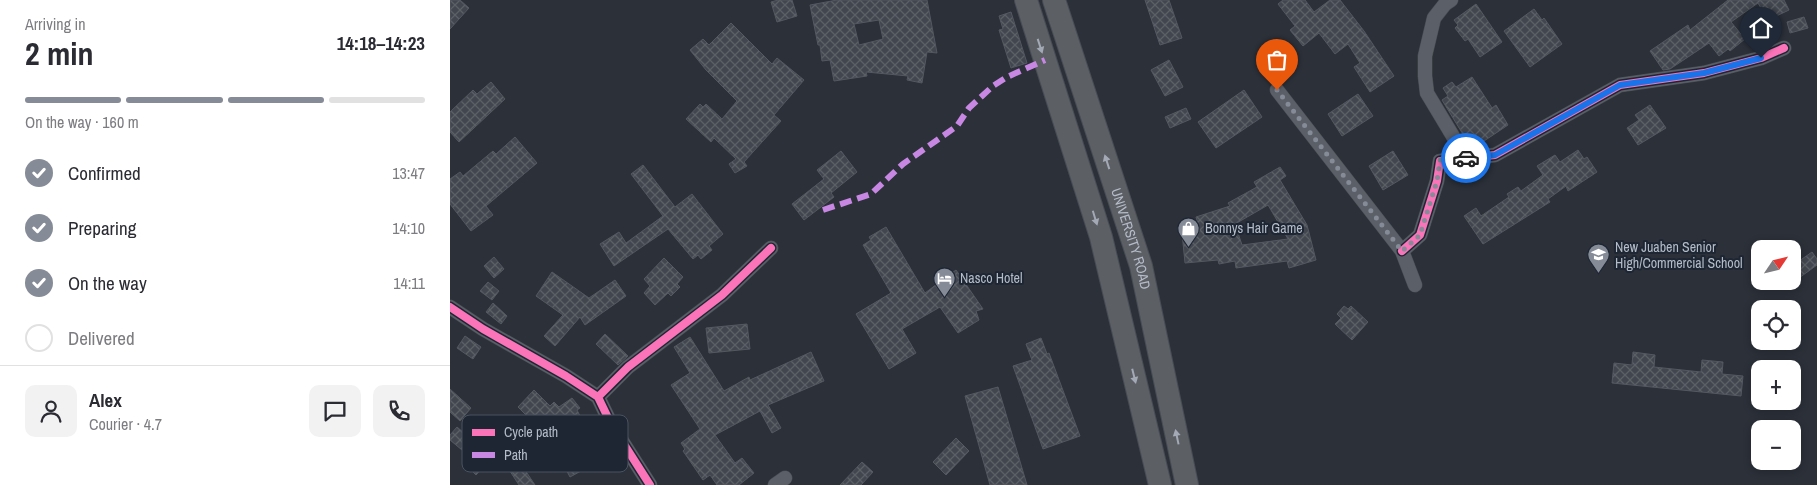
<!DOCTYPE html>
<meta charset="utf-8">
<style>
:root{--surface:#fff;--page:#f2f2f3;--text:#2b2b33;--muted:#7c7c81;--line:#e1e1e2;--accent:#858b97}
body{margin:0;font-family:"Archivo Narrow",sans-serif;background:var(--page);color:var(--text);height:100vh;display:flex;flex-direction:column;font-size:19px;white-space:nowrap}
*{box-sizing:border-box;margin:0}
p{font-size:16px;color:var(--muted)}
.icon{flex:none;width:28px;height:28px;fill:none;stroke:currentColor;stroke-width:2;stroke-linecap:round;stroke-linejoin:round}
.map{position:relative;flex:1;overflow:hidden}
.sheet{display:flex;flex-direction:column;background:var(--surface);width:450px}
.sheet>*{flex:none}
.needle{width:32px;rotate:55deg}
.buttons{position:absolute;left:1301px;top:240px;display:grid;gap:10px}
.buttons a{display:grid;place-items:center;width:50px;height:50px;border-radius:10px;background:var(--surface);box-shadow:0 2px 8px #0003;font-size:25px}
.pin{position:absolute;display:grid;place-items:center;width:42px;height:42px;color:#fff;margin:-51px -21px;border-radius:50% 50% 50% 0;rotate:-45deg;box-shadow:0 0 5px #0007}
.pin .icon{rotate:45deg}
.courier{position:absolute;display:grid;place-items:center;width:50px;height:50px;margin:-25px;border:4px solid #1a73e8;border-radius:50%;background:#fff;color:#222;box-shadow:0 1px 6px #0007}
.head em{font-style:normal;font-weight:800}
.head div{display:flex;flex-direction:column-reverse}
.head{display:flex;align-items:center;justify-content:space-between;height:85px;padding:0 25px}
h1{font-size:32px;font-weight:800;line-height:38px}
.bar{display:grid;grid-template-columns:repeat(4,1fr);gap:8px 5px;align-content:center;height:60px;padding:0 25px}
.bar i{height:6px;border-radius:4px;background:var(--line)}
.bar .active{background:var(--accent)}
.bar p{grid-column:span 4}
.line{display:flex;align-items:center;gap:12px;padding:0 25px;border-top:1px solid var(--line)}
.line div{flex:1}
.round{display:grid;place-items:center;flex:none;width:52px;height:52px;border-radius:10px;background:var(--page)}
ol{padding:0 25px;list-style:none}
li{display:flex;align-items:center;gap:15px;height:55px}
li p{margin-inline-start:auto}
li .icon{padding:5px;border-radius:50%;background:var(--accent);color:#fff;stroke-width:4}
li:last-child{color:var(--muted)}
li i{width:28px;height:28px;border:2px solid var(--line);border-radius:50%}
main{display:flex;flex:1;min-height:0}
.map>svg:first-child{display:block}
.building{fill:url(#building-cross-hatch);stroke:#535861;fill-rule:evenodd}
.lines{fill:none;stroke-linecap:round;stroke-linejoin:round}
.minor-casing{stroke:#474b51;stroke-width:15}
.trunk-casing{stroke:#484c55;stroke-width:24}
.minor{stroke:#5b5f67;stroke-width:14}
.trunk{stroke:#5c5f64;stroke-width:22}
.quiet{stroke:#c787e3;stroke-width:6;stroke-dasharray:12 6;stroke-linecap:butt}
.cycleway-casing{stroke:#1e2634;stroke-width:11}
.cycleway{stroke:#fb73b8;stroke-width:8}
.oneway{fill:#a3a9b5}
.done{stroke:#858b97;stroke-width:5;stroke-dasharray:0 9}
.route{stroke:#1a73e8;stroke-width:6}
.labels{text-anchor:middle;stroke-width:4;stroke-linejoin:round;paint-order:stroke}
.poi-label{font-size:14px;fill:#b5bcc9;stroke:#1e2634;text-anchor:start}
.street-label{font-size:14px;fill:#b5bcc9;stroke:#1e2634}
.key{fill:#1e2634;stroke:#4b5361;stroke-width:1}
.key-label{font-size:14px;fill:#b5bcc9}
</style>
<main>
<section class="sheet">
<div class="head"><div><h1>2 min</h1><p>Arriving in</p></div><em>14:18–14:23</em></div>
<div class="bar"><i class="active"></i><i class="active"></i><i class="active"></i><i></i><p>On the way · 160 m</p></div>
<ol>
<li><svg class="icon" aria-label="check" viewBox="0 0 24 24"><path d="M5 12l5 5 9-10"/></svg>Confirmed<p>13:47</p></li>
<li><svg class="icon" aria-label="check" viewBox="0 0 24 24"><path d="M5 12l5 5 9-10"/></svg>Preparing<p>14:10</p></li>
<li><svg class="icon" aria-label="check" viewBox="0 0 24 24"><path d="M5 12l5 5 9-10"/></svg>On the way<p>14:11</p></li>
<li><i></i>Delivered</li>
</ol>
<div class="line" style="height:90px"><a class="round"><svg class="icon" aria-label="person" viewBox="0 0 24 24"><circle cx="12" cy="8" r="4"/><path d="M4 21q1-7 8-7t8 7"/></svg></a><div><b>Alex</b><p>Courier · 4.7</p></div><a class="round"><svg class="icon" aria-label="chat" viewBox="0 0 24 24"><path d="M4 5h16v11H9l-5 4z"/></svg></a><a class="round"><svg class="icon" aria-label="phone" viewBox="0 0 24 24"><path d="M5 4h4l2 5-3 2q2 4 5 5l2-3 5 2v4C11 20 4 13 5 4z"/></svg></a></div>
</section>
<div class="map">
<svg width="1367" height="485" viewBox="0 0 1367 485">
<defs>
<pattern id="building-cross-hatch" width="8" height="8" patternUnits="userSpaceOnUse" patternTransform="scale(1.25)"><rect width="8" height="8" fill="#42464e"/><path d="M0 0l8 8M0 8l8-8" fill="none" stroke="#5b5f66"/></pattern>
</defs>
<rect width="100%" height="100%" fill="#2b3039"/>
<!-- building -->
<path class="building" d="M0 0H10L19 8 0 29Z
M328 0H342L347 16 327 22 321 2Z
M387 0H477L487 53 477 52 472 83 457 80 458 76 416 72 417 76 384 81 380 60 372 61 370 45H368L360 5ZM429 20 433 39 409 45 404 24Z
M695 0H719L732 38 710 45Z
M833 0H855L864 12 880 0H890L914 31 944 76 920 92 904 67 910 63 898 44 885 54 869 33 853 46 840 30 845 26 828 4Z
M1278 0H1334L1339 10 1318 20 1308 3 1281 22 1295 39 1280 51 1278 49 1269 56 1259 43 1220 69 1213 70 1200 51 1238 25 1240 30Z
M1026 4 1052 42 1030 57 1018 39 1015 41 1005 28 1008 25 1004 20Z
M1084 9 1092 20 1094 18 1112 44 1080 67 1054 31Z
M561 12 577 63 561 68 549 30 553 29 549 16Z
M1354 17 1358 28 1340 33 1337 22Z
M281 23 322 64 327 58 354 80 324 115 331 121 294 162 297 166 285 173 279 164 286 159 264 138 261 142 236 119 250 104 253 107 256 104 272 119 287 101 256 70 240 50 253 39 259 45Z
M719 60 733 87 715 96 701 70Z
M1022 77 1042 108 1046 105 1058 125 1022 149 992 100 998 96 993 88 1002 82 1006 87Z
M41 82 55 99 9 142 0 132V112L23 90 27 94Z
M794 90 812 117 766 148 748 122Z
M908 94 923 116 892 136 878 114Z
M1200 105 1216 128 1188 145 1177 128 1189 120 1185 115Z
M736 108 741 119 720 128 715 117Z
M65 137 87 163 36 206 43 215 21 231 0 204V179L10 172 13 176 43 151 46 154Z
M1128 150 1134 159 1137 157 1147 172 1118 191 1116 186 1098 199 1100 202 1033 244 1014 216 1026 208 1031 216 1059 197 1057 194 1068 187 1071 191 1093 175 1087 166 1105 155 1110 162Z
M391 151 407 172 381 193 384 197 354 220 342 204 374 179 367 170Z
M943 151 958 175 933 190 919 166Z
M193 165 225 207 242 194 273 234 259 246 262 250 251 259 248 255 243 259 218 229 164 266 150 244 169 232 176 243 213 216 181 174Z
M830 167 836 176 830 180 857 225 866 260 839 268 837 261 786 268 785 261 769 264 768 260 735 263 732 233 750 231 746 217 780 206 778 203 807 187 804 182ZM818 205 838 239 792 245 785 224Z
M436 227 475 293 506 270 533 309 526 311 529 320 508 333 490 307 452 329 466 353 439 369 406 314 441 293 413 245 421 240 419 237Z
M1362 252 1367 259V265L1342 283V266Z
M44 257 54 269 44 278 34 266Z
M214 258 233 277 227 284 230 287 221 296 218 293 205 305 194 293 200 286 194 279Z
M102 272 139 298 165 280 176 296 135 325 130 317 105 346 94 336 113 315 86 296Z
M38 282 49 291 42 300 30 291Z
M43 303 57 316 51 324 36 312Z
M894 306 898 309 901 306 918 322 902 340 885 324 891 318 887 314Z
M297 324 300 349 259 353 256 328Z
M155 334 178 356 168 365 146 344Z
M15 336 31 347 23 359 7 348Z
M240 337 274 391 299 377 300 380 361 352 374 381 318 405 331 428 322 433 310 411 265 435 285 463 292 458 304 473 289 485H267L260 475 253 480 233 451 235 449 231 443 250 429 221 385 240 373 224 347Z
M591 338 597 354 599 353 630 436 593 449 563 366 582 360 576 344Z
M1183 352 1205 355 1204 367 1251 372 1252 360 1273 362 1272 374 1293 376 1291 396 1162 383 1164 363 1182 365Z
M548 387 577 485H540L515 396Z
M0 389 21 408 10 421 0 412Z
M84 390 100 406 104 402 109 407 122 398 130 408 127 410 137 430 140 428 152 450 149 452 153 459 120 477 104 447 73 467 85 485H69L54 462 96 435 68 407Z
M7 427 42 457 26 475 18 467 24 460 0 440V435Z
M506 438 519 451 496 475 483 462Z
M412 462 423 472 411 485H390Z"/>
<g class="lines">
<defs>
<path id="minor" d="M1001 0 995 4 984 18 975 56V76L977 93 1016 158
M827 90 952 251 965 285
M952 251 970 235 987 181 990 161 1045 155 1170 85 1254 73 1311 58 1334 48
M0 307 33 329 116 376 148 397 161 424 200 485
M148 397 178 367 272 295 321 248
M325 485 335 478"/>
<g id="trunk">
<path d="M576 0 651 237 710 485"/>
<path id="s1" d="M604 0 691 266 737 485"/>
</g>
</defs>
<!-- minor casing -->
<use href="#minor" class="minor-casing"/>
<!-- trunk casing -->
<use href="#trunk" class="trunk-casing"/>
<!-- minor -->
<use href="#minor" class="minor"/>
<!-- trunk -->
<use href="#trunk" class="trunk"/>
<!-- quiet -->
<path class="quiet" d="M373 210 421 194 453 164 507 126 519 108 543 86 557 77 595 60"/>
<defs>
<path id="cycleway" d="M952 251 970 235 987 181 990 161 1045 155 1170 85 1254 73 1311 58 1334 48
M0 307 33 329 116 376 148 397 161 424 200 485
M148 397 178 367 272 295 321 248"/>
</defs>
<!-- cycleway casing -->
<use href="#cycleway" class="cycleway-casing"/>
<!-- cycleway -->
<use href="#cycleway" class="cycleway"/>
</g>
<!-- one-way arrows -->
<defs><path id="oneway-solid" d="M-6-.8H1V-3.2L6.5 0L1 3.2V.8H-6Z" transform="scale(1.25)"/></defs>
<g class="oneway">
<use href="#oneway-solid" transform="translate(590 46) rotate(72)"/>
<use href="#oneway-solid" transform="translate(657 162) rotate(-108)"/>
<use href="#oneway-solid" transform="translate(645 218) rotate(73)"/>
<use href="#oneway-solid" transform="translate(684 376) rotate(76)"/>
<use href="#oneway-solid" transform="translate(727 437) rotate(-102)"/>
</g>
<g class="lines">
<!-- done -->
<path class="done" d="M827 90 952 251 970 235 987 181 990 160 1016 158"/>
<!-- route -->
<path class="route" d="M1016 158 1045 155 1170 85 1254 73 1311 58"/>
</g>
<!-- icons -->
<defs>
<symbol id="shop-pin" viewBox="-11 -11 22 30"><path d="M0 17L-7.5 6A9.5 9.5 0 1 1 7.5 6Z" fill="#858b97" stroke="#1e2634"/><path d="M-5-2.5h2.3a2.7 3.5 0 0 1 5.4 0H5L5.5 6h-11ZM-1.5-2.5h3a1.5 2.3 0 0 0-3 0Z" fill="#fff"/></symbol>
<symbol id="school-pin" viewBox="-11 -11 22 30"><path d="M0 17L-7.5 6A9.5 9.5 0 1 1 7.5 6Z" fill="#858b97" stroke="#1e2634"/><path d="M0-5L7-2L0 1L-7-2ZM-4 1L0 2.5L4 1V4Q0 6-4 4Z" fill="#fff"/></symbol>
<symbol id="hotel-pin" viewBox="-11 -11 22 30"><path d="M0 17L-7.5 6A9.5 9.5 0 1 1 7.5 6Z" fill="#858b97" stroke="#1e2634"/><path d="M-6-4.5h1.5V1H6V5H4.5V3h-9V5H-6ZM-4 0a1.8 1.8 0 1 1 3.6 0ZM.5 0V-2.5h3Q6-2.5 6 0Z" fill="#fff"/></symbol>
</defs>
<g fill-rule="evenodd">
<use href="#shop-pin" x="726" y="216" width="25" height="34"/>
<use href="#school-pin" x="1136" y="242" width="25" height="34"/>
<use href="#hotel-pin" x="482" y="266" width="25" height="34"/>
</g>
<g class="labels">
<!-- poi labels -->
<g class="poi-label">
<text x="755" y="233">Bonnys Hair Game</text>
<text x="1165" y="252">New Juaben Senior<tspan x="1165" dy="16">High/Commercial School</tspan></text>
<text x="510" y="283">Nasco Hotel</text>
</g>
<!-- street labels -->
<g class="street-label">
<text dy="5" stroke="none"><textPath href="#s1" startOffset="251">UNIVERSITY ROAD</textPath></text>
</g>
</g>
<!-- legend -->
<rect x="12" y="415" width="166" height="57" rx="8" class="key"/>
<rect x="22" y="429" width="23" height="7" fill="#fb73b8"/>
<rect x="22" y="452" width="23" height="6" fill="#c787e3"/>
<g class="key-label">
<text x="54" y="437">Cycle path</text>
<text x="54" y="460">Path</text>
</g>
</svg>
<div class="buttons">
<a><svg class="needle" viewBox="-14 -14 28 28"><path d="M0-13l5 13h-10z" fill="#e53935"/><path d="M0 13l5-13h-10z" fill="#7c7c81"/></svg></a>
<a><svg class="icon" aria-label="locate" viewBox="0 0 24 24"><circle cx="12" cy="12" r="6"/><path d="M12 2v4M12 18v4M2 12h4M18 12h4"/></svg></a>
<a>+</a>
<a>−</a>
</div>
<div class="pin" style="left:827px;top:90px;background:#ea580c"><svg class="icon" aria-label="bag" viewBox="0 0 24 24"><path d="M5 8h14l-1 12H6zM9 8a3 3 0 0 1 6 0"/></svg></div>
<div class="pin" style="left:1311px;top:58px;background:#1f2937"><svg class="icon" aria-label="home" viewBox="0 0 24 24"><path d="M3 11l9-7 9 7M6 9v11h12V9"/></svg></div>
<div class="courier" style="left:1016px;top:158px"><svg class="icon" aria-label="car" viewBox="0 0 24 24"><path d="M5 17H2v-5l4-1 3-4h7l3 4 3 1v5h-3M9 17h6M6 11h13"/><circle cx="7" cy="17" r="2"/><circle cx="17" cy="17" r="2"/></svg></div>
</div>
</main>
